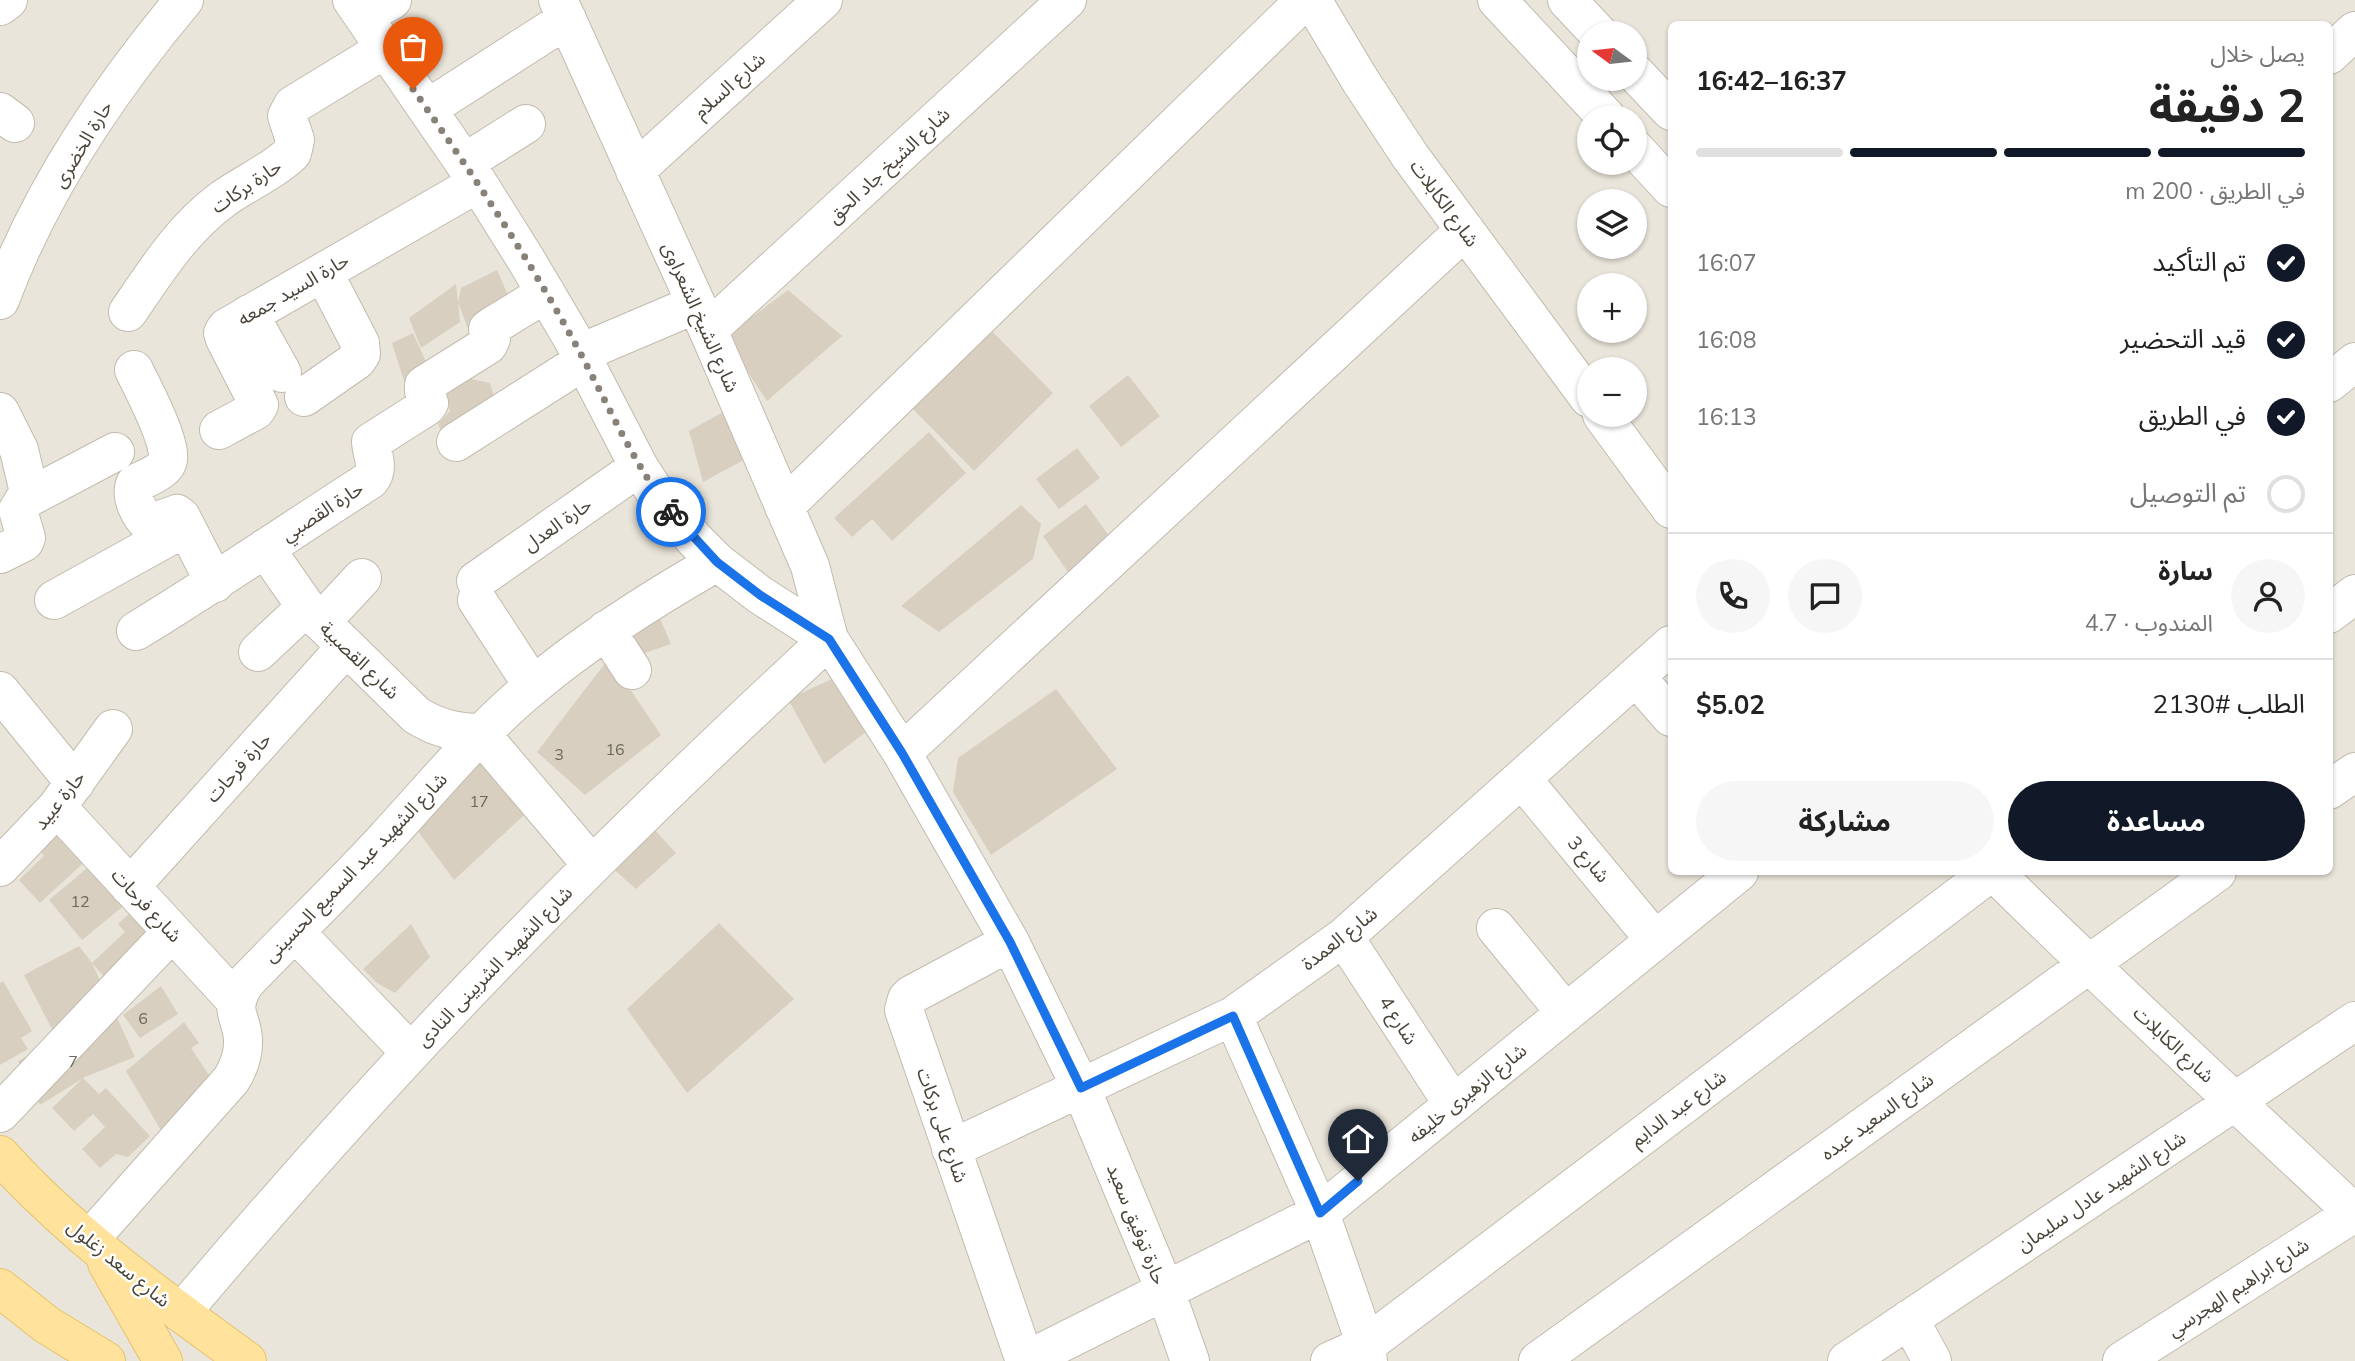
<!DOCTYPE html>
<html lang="ar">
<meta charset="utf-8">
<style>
:root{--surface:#fff;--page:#f6f6f6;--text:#222;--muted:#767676;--line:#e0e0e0;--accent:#111827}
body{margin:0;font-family:Mulish,"Noto Sans Arabic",sans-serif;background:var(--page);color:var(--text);direction:rtl;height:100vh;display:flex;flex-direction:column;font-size:26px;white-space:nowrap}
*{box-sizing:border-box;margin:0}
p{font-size:23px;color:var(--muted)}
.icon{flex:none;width:38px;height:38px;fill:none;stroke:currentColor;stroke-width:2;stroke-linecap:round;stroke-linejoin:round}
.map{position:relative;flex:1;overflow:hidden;direction:ltr}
.sheet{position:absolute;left:1668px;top:21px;width:665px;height:854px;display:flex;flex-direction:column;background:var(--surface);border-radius:10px;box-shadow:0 2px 5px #0004;direction:rtl}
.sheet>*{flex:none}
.needle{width:46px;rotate:285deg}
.fabs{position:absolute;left:1577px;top:21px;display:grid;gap:14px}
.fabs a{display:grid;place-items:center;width:70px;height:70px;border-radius:50%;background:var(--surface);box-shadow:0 2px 5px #0004;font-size:35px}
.pin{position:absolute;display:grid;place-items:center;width:60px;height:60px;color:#fff;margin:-72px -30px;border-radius:50% 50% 50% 0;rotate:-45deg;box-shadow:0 0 7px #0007}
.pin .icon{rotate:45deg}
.courier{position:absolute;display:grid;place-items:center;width:70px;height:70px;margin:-35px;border:5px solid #1a73e8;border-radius:50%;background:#fff;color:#222;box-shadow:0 2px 9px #0007}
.head em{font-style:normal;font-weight:700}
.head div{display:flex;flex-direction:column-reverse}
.head{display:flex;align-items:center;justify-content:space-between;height:119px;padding:0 28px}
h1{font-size:46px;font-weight:700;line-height:52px}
.bar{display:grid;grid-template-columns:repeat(4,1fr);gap:10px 7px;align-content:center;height:84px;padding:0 28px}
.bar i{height:9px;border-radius:5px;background:var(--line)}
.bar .selected{background:var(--accent)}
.bar p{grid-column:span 4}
.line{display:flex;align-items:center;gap:18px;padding:0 28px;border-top:2px solid var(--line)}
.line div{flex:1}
.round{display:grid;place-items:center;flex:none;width:74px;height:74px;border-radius:37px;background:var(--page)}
ol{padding:0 28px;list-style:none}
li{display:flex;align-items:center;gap:21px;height:77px}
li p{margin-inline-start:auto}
li .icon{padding:7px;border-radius:50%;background:var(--accent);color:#fff;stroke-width:4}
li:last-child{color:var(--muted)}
li i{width:38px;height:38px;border:4px solid var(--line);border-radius:50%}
.button{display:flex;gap:14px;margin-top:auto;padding:14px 28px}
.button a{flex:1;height:80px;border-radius:42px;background:var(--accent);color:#fff;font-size:28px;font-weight:700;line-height:80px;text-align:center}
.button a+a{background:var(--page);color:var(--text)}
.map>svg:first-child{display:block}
.residential{fill:#eae5da;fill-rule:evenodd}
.building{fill:#d8cfc1}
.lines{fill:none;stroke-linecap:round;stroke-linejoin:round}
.minor-casing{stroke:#c2bbae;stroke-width:40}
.major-casing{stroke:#e6c16a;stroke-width:40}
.minor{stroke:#fff;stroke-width:38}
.major{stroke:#ffe39c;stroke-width:38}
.done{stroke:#878178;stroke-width:7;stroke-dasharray:0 12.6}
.route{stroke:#1a73e8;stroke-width:9}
.labels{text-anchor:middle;stroke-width:5;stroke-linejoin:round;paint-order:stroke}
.number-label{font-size:16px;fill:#6e675b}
.street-label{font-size:19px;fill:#4b4439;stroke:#fff}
</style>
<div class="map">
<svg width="2355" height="1361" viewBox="0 0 2355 1361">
<rect width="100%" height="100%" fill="#f6f3ec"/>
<!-- residential -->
<path class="residential" d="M0 0H2355V1361H0ZM1671 24H2329V872H1671ZM1589 33H1634V79H1589ZM1589 117H1634V163H1589ZM1589 201H1634V247H1589ZM1589 285H1634V331H1589ZM1589 369H1634V415H1589Z"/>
<!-- building -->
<path class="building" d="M497 270 511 302 468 329 458 302 460 322 421 348 409 318 456 284 458 302 461 288Z
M788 290 842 336 767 401 725 337Z
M987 326 1053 393 974 471 908 404Z
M413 333 430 371 404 381 392 343Z
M1128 375 1160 416 1121 447 1089 406Z
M467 378 490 383 503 425 452 457 438 424 450 411 446 396Z
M732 407 751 456 703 482 689 431Z
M929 432 966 473 892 541 872 519 852 537 834 518Z
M1077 448 1100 478 1059 509 1036 479Z
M1086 504 1112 540 1068 572 1043 536Z
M1021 505 1041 524 1033 559 939 632 901 606Z
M658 614 671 644 642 654 617 634Z
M609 658 661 735 585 795 537 752Z
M841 675 874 726 824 764 788 699Z
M1056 689 1117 769 991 855 953 792 958 758Z
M482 754 534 806 454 880 411 822Z
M642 816 676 853 636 889 604 861Z
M60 819 92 855 40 903 19 880 44 856 33 843Z
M98 859 132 899 82 940 49 900Z
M135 908 156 931 105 978 92 963 125 932 118 924Z
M719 923 794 999 687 1093 627 1009Z
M411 924 430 957 395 993 377 983 363 969Z
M79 946 92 963 135 1057 85 1077 40 1105 18 1061 58 1041 24 975Z
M3 981 32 1031 21 1038 28 1049 0 1065V983Z
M161 986 178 1014 140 1038 123 1015Z
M184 1022 199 1043 191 1048 213 1081 166 1139 126 1071Z
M83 1078 99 1094 106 1088 150 1136 128 1157 116 1154 100 1168 82 1149 105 1127 93 1114 74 1131 52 1108Z"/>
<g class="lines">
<defs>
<path id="minor" d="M352 0 478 183 525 258 571 336 639 467 655 492 694 539 717 562 760 595 829 639
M558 0 708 330 810 566 829 639 902 753 1010 942 1081 1088 1165 1290 1190 1361
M1312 0 1360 80 1410 156 1589 398
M1497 0 1606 117
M1567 0 1598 33
M0 6 8 0
M363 16 392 0
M2329 55 2355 31
M1634 72 1671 111
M427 109 567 19
M0 112 15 123
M1634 148 1671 188
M464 163 526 124
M635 171 823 0
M0 300C40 192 110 88 184 0
M128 312C156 271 183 228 223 199 245 183 272 172 292 153L295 140 287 116 293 105 385 49
M249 314 282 373
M708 330 1067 0
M581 353 696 304
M134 370C142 387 175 448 167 463 163 472 144 479 135 484 130 497 140 516 149 524L177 514 181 517 215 583
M2329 383 2355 362
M304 397 357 360 361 354 360 343 323 272
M0 412 19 450 30 496
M1602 415 1671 509
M219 430 256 410 259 405 225 339 223 333 226 328 478 183
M456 442 585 360
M784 507 1305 0
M265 548 306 607 416 715C437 728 456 733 480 733L592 865
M0 554 24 542 26 538 18 510 24 500 115 452
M476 581 639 467
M54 600 186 527
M477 600 533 686
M2329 614 2355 594
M321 622 362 578
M606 630 632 670
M136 631C215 583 292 530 370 480 380 468 372 456 371 442L426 407 429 403 424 391V385L488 345 491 339 488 329 491 327 546 293
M258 652 306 607
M1636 677 1671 717
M0 691 75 783
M902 753 1465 230
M1522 779 1655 940
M2329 790 2355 772
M57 807 237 1002
M0 867 57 807 113 729
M1994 872C2112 989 2234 1100 2355 1214
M130 887 346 647
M1496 928 1566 1013
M295 932 411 1053
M1344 937 1453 1104
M1010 942 911 995 907 999 904 1010 1025 1361
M1233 1016 1320 1213 1366 1345 1368 1361
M0 1113 172 932
M951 1149 1233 1016 1344 937 1671 645
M89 1240 231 1080C238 1069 243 1057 243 1043 244 1017 226 1013 245 983 292 934 340 888 386 838 434 786 478 731 533 686 590 638 652 599 717 562
M181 1313C274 1203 370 1095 470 990 585 869 706 753 829 639
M1909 1319 1932 1361
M1025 1361 1320 1213 1739 872
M1330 1361 1366 1345 1991 872
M1538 1361 2217 872
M1847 1361 2355 1021
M2122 1361 2354 1213"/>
<path id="major" d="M0 1155C72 1235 160 1298 247 1361
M107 1263 163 1361
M0 1288 47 1325 106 1361"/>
</defs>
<!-- minor casing -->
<use href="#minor" class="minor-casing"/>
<!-- major casing -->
<use href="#major" class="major-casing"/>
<!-- minor -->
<use href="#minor" class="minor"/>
<!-- major -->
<use href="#major" class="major"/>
</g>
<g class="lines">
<!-- done -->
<path class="done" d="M413 89C469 169 524 251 571 336 604 395 630 459 671 512"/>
<!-- route -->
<path class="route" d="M671 512 717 562 760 595 829 639 902 753 1010 942 1081 1088 1233 1016 1320 1213 1358 1181"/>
</g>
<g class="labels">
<!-- number labels -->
<g class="number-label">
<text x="615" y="755">16</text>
<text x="559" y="760">3</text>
<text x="479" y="807">17</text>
<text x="80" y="907">12</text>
<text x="143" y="1024">6</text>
<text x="73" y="1067">7</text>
</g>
<!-- street labels -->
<g class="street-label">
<text transform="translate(729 85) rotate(-42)" y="7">شارع السلام</text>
<text transform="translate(82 144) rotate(-59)" y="7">حارة الخضرى</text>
<text transform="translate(888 165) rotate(-43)" y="7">شارع الشيخ جاد الحق</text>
<text transform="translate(246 186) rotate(-34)" y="7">حارة بركات</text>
<text transform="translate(1445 203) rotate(54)" y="7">شارع الكابلات</text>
<text transform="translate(293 289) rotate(-30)" y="7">حارة السيد جمعه</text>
<text transform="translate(701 317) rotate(66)" y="7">شارع الشيخ الشعراوى</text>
<text transform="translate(322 511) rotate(-33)" y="7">حارة القصبي</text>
<text transform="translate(557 524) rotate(-35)" y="7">حارة العدل</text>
<text transform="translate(360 660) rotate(44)" y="7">شارع القصبية</text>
<text transform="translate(238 767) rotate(-48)" y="7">حارة فرحات</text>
<text transform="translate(59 800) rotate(-51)" y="7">حارة عبيد</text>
<text transform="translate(1589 859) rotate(50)" y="7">شارع 3</text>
<text transform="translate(355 867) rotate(-46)" y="7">شارع الشهيد عبد السميع الحسينى</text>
<text transform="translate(147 905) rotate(47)" y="7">شارع فرحات</text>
<text transform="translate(1339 938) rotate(-38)" y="7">شارع العمدة</text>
<text transform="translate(494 966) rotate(-46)" y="7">شارع الشهيد الشربينى النادى</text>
<text transform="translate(1399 1020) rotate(57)" y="7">شارع 4</text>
<text transform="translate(2174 1044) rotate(43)" y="7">شارع الكابلات</text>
<text transform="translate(1467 1093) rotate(-39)" y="7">شارع الزهيرى خليفه</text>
<text transform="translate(1678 1108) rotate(-37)" y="7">شارع عبد الدايم</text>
<text transform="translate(1877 1116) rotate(-36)" y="7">شارع السعيد عبده</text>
<text transform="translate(943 1125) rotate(71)" y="7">شارع على بركات</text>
<text transform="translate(2101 1191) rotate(-34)" y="7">شارع الشهيد عادل سليمان</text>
<text transform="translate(1137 1224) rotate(68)" y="7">حارة توفيق سعيد</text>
<text transform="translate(119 1263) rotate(39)" y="7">شارع سعد زغلول</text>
<text transform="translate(2238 1287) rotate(-33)" y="7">شارع ابراهيم الهجرسي</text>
</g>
</g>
</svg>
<div class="fabs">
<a><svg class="needle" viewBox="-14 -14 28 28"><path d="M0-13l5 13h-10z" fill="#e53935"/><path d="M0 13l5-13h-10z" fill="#767676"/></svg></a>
<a><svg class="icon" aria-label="locate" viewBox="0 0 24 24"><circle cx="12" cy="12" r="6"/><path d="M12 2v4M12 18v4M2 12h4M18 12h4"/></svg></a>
<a><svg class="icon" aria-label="layers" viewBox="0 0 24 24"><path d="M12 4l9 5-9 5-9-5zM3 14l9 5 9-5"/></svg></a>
<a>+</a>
<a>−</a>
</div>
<div class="pin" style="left:413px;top:89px;background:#ea580c"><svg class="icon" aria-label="bag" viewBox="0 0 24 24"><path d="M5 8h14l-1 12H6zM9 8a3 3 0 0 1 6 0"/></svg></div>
<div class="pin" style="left:1358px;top:1181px;background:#1f2937"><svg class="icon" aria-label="home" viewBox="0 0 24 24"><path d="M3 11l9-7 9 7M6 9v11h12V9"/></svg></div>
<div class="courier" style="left:671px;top:512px"><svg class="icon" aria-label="bike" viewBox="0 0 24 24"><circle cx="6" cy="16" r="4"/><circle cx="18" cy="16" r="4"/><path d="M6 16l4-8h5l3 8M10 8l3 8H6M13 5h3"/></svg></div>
<section class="sheet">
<div class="head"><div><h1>2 دقيقة</h1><p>يصل خلال</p></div><em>16:37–16:42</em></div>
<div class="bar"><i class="selected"></i><i class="selected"></i><i class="selected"></i><i></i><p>في الطريق · 200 m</p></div>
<ol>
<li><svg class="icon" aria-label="check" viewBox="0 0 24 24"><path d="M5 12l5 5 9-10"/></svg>تم التأكيد<p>16:07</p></li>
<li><svg class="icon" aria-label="check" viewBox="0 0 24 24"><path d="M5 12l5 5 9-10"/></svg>قيد التحضير<p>16:08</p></li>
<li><svg class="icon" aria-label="check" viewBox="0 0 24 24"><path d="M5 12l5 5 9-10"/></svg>في الطريق<p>16:13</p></li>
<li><i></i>تم التوصيل</li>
</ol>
<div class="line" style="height:126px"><a class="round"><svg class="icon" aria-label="person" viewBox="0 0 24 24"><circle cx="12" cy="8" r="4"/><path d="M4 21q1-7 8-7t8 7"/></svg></a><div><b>سارة</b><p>المندوب · 4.7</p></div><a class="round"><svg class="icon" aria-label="chat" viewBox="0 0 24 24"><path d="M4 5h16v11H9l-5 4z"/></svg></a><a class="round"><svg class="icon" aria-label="phone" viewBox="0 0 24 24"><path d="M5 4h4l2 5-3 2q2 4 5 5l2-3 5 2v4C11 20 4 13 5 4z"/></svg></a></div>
<div class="line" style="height:91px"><div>الطلب #2130</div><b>$5.02</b></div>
<div class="button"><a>مساعدة</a><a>مشاركة</a></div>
</section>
</div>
